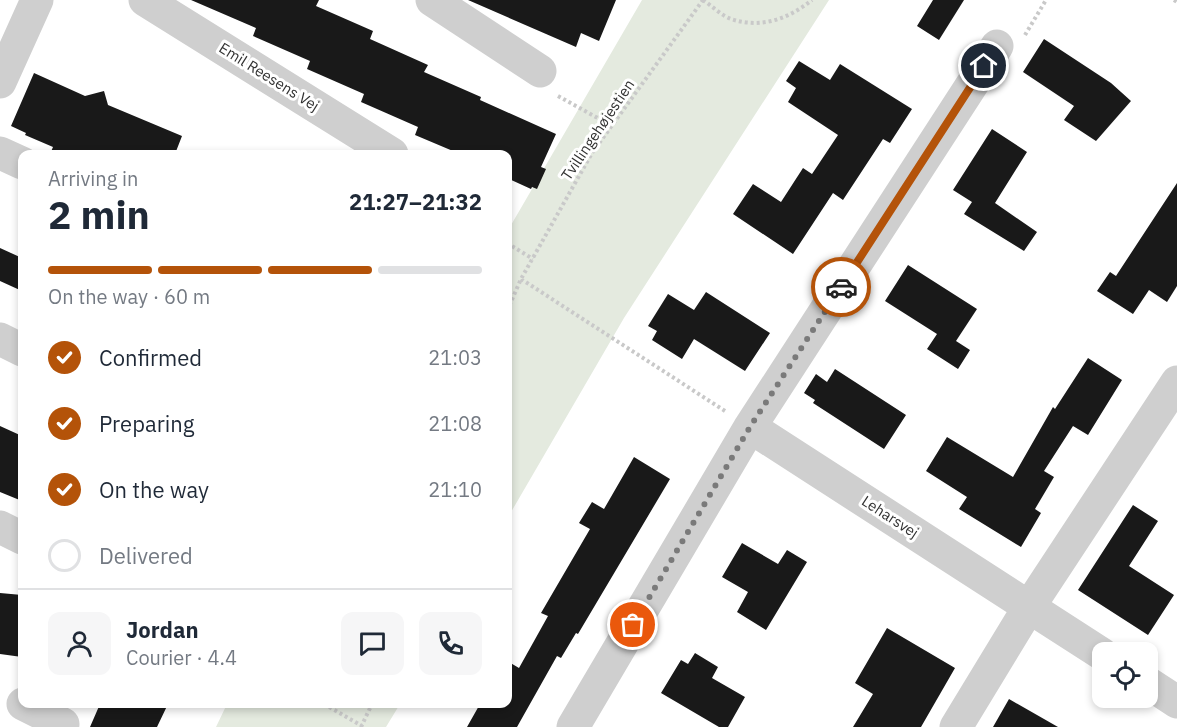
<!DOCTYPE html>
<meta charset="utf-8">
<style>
:root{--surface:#fff;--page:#f6f6f7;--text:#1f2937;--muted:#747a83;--line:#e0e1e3;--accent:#b45309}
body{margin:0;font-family:"IBM Plex Sans",sans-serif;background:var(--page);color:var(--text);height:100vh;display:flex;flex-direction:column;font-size:22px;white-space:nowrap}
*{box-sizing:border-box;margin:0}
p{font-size:20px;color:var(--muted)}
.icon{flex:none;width:33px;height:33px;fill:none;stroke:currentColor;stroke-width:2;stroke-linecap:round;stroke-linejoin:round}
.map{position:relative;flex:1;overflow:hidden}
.drawer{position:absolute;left:18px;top:150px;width:494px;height:558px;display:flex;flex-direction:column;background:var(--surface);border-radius:12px;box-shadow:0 3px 9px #0003}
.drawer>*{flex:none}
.controls{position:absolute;left:1092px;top:642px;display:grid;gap:12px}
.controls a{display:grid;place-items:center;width:66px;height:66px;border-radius:12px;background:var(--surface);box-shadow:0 3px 9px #0003;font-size:30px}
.pin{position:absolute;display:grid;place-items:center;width:51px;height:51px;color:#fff;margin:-26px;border:3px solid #fff;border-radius:50%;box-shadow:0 2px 6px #0007}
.courier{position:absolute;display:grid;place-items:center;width:60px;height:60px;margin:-30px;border:4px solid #b45309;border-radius:50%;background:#fff;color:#222;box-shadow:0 2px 8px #0007}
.summary em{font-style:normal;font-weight:700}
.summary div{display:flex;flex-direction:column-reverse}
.summary{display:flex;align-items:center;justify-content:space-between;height:102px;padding:0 30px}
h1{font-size:39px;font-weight:700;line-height:45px}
.bar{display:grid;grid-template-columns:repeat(4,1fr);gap:9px 6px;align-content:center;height:72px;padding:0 30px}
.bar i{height:8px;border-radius:4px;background:var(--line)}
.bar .active{background:var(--accent)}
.bar p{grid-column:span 4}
.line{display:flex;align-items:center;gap:15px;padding:0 30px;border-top:2px solid var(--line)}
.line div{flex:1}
.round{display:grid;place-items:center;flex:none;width:63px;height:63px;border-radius:12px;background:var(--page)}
ol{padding:0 30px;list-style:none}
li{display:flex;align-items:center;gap:18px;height:66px}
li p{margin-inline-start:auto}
li .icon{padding:6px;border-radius:50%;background:var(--accent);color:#fff;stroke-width:4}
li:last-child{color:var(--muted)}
li i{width:33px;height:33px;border:3px solid var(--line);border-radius:50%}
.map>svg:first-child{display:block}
.green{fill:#e4eadf}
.building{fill:#191919}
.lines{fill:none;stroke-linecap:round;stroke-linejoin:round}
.path{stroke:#c9c9c9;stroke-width:4;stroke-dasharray:3 3;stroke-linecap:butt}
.minor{stroke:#cfcfcf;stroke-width:33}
.done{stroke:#7a7a7a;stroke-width:6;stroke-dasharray:0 10.8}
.route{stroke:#b45309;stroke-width:8}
.labels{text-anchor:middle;stroke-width:6;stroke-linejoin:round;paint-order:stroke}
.street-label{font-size:15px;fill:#323232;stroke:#fff}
</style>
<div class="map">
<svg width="1177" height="727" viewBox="0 0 1177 727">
<rect width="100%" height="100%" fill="#fff"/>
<!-- green -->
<path class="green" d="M642 0H829L624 318 507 519V232Z
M227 704H400L386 727H216Z"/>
<!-- building -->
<path class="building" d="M191 0H319L316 6 373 31 370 39 428 65 424 72 481 97 480 100 556 134 541 167 546 169 537 189 532 187 531 189 507 178V154H460L415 135 418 127 361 102 364 94 307 69 310 61 253 36 256 28Z
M468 0H616L599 41 581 33 576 47Z
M933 0H964L939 40 917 26Z
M1044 39 1111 83 1131 101 1096 141 1064 120 1074 106 1023 72Z
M799 61 830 80 840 64 912 109 890 143 883 139 843 200 833 193 793 254 733 214 753 184 781 202 803 168 812 174 838 135 788 102 796 88 786 81Z
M34 73 85 96 104 91 108 105 182 136 175 154H50L53 147 25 135 26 133 11 126Z
M992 129 1027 152 995 203 1037 232 1024 251 964 214 972 202 953 190Z
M1177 183V286L1167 302 1149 290 1133 314 1097 291 1110 272 1116 276Z
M0 248 22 258V291L0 281Z
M908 265 977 309 956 341 970 350 958 369 927 349 937 334 885 301Z
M706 292 770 333 745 371 694 339 682 359 652 340 657 331 648 326 668 294 694 310Z
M1088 358 1122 380 1088 435 1073 426 1044 471 1054 477 1035 509 1041 513 1021 547 959 509 967 497 926 471 947 437 1013 477 1053 407 1055 409Z
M835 369 906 415 884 449 813 403 815 400 804 393 816 374 827 382Z
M0 426 22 436V501L0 492Z
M634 457 670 479 578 634 576 633 561 658 557 656 517 727H467L480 704H507V661L519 668 548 616 541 613 590 529 579 523 592 502 604 509Z
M1133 505 1158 521 1129 566 1174 595 1148 635 1078 590Z
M742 543 778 564 787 550 807 562 766 630 737 612 748 592 722 577Z
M0 593 22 595V657L0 654Z
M887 628 955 668 921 727H853L873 694 855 683Z
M695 653 718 667 712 678 745 697 728 727H719L661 693 681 660 688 664Z
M1009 699 1058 727H993Z
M100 704H168L157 727H90Z"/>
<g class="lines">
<!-- path -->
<path class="path" d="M703 0C712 6 722 16 731 19 761 29 788 19 812 0
M1174 0 1177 2
M1025 35 1046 0
M558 96 612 126
M507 243 533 259
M521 279 725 411
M507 311 521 279 592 153 703 0
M324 704 362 726
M361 727 372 704"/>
<!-- minor -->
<path class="minor" d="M145 0 392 154
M432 0 540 71
M0 82 37 0
M0 153 22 163
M0 339 22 350
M750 427 1102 654
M0 527 22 538
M1148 683 1177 702
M23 704 63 724
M573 727 750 427 997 46
M956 727 1029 607 1177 382"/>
</g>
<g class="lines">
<!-- done -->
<path class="done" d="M633 625 750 427 841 287"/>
<!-- route -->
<path class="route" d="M841 287 984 66"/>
</g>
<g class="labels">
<!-- street labels -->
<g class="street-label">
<text transform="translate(269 77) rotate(32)" y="5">Emil Reesens Vej</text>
<text transform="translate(598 130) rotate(-56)" y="5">Tvillingehøjestien</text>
<text transform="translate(890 517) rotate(33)" y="5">Leharsvej</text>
</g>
</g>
</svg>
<div class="controls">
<a><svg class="icon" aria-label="locate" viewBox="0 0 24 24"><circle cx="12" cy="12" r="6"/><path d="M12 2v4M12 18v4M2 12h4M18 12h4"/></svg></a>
</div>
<div class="pin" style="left:633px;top:625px;background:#ea580c"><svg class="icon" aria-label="bag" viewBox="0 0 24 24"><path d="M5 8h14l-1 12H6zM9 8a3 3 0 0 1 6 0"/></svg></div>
<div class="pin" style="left:984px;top:66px;background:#1f2937"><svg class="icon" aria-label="home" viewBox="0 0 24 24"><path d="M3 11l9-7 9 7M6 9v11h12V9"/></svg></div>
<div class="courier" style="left:841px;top:287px"><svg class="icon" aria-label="car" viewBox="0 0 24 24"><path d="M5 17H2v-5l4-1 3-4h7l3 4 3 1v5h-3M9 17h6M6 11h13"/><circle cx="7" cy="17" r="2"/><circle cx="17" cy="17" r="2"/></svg></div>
<section class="drawer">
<div class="summary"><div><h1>2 min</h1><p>Arriving in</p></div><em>21:27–21:32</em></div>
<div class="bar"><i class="active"></i><i class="active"></i><i class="active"></i><i></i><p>On the way · 60 m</p></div>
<ol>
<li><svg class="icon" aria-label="check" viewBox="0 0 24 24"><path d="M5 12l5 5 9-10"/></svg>Confirmed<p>21:03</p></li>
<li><svg class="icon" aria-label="check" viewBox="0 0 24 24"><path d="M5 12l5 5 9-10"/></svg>Preparing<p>21:08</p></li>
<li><svg class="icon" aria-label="check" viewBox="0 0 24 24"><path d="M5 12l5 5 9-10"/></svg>On the way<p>21:10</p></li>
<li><i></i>Delivered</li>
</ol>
<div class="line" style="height:108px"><a class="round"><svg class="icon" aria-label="person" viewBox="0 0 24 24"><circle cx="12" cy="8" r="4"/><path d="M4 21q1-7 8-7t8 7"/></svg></a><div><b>Jordan</b><p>Courier · 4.4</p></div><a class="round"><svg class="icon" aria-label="chat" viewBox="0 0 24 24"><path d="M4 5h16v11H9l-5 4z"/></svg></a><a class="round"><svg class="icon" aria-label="phone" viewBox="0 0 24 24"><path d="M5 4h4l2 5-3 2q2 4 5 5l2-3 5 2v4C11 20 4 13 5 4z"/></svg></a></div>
</section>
</div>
